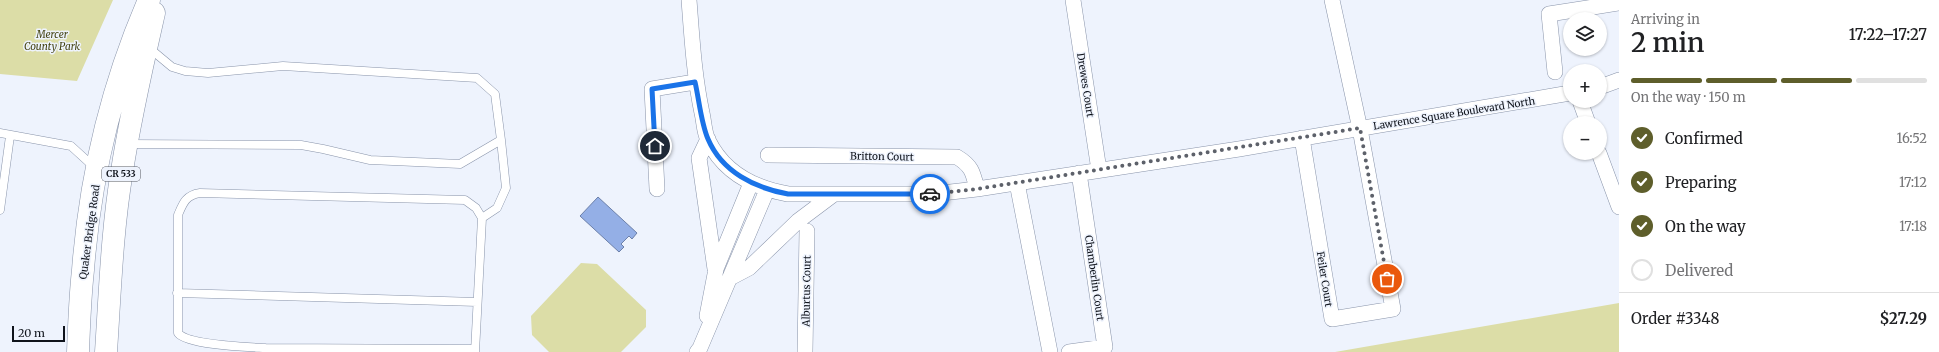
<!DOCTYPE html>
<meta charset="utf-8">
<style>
:root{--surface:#fff;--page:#f6f6f6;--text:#202124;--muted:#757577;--line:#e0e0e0;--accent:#5e5e2b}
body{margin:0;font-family:Merriweather,serif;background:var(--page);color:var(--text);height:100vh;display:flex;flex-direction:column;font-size:15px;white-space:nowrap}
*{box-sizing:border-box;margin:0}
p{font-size:13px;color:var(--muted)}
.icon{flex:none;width:22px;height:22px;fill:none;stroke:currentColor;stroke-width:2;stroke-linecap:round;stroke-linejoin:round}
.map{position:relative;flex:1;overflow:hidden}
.drawer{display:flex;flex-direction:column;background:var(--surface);width:320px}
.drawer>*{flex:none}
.tools{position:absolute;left:1563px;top:12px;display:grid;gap:8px}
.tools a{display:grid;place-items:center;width:44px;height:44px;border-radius:50%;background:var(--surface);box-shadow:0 1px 3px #0004;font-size:20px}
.scale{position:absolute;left:12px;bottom:10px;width:53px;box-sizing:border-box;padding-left:4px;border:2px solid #0f131b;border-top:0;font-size:11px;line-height:14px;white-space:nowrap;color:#0f131b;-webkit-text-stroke:3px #eef3fd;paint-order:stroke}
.pin{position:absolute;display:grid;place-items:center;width:34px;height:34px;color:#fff;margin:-17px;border:2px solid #fff;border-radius:50%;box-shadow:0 1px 4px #0007}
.courier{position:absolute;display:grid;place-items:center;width:40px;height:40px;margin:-20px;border:3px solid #1a73e8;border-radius:50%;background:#fff;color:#222;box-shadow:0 1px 5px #0007}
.headline em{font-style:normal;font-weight:600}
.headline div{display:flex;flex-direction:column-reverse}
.headline{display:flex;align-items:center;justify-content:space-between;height:68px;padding:0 12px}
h1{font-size:26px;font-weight:600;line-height:30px}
.bar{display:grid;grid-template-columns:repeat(4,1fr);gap:6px 4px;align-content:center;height:48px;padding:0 12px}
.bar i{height:5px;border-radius:3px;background:var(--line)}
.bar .active{background:var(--accent)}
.bar p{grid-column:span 4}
.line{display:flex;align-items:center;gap:10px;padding:0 12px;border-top:1px solid var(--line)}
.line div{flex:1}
ol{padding:0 12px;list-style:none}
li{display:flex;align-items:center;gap:12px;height:44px}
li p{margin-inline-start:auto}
li .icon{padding:4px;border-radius:50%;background:var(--accent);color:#fff;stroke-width:4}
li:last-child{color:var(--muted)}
li i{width:22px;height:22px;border:2px solid var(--line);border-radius:50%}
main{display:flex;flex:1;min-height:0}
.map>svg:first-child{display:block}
.green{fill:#dcdda7}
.water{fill:#94afe6;stroke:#6c80a9}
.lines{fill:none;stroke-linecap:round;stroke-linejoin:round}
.service-casing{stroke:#8994aa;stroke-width:9}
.minor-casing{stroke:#8994aa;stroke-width:16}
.primary-casing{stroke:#8994aa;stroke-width:23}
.service{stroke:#fff;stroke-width:8}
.minor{stroke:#fff;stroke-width:15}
.primary{stroke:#fff;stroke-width:22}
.done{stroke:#5d616a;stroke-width:4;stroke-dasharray:0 7.2}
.route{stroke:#1a73e8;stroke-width:5}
.labels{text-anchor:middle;stroke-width:3;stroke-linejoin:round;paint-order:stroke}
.shield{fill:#eef3fd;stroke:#52565f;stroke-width:1}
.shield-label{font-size:9px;font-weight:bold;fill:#0f131b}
.park-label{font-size:10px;font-style:italic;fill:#444312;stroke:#eef3fd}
.street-label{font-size:10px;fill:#0f131b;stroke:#eef3fd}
</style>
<main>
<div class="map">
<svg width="1619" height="352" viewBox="0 0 1619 352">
<rect width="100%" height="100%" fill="#eef3fd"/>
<!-- green -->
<path class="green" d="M0 0H113L77 81 0 74Z
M581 263 597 264 646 310V327L621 352H549L532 335 531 316Z
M1619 303V352H1335Z"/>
<!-- water -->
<path class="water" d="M598 197 637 233 632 239 629 236 621 244 624 247 619 252 580 216Z"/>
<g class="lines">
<defs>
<path id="service" d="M0 133 71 146 94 167
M127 144 301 145 323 149 370 160 460 164 501 140 495 94 477 78 283 66 208 73 185 71 172 67 148 47
M0 210 10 136
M482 218 497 208 506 188 501 140
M177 293 477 302
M265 348 475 349
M270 352 265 348C248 347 187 345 178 333V215C183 203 186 195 200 193L465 200 476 208 482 218 475 352"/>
<path id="minor" d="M689 0C692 38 694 75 702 113 704 121 704 132 708 140 724 173 754 188 788 194H933L977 189 1239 149 1570 93
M1073 0 1099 170
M1555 72 1549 14 1619 3
M1600 87 1619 80
M1580 101 1588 123
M1302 138 1332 319 1393 309 1360 129 1332 0
M708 139 699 158 715 269
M1599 153 1619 207
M768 155 957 157C972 166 973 173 977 189
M1017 183 1050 352
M657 189 652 89 695 82
M730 278 749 268 798 221 834 194
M707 316 716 269 751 183
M697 352 700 348 767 190
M805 352 807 231
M1069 352 1105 347 1079 173"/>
<path id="primary" d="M78 352C79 325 80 297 83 270 90 178 112 85 149 0
M106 352C110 292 112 230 122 171 130 118 142 66 154 13"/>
</defs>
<!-- service casing -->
<use href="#service" class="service-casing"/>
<!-- minor casing -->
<use href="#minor" class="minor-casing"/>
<!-- primary casing -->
<use href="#primary" class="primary-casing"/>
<!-- service -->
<use href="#service" class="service"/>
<!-- minor -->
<use href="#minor" class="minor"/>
<!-- primary -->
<use href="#primary" class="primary"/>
</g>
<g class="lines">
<!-- done -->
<path class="done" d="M930 194 977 189 1360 128 1387 279"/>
<!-- route -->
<path class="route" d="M655 146 652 89 695 82C699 99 701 123 708 139 722 172 755 188 788 194H930"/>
</g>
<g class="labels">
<!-- shield labels -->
<rect class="shield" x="102" y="167" width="38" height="14" rx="3"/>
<g class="shield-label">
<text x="121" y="177">CR 533</text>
</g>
<!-- park labels -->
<g class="park-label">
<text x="52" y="38">Mercer<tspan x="52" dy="12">County Park</tspan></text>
</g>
<!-- street labels -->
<g class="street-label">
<text transform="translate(1086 85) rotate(81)" y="4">Drewes Court</text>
<text transform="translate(1454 113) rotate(-9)" y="4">Lawrence Square Boulevard North</text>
<text transform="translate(882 156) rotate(1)" y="4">Britton Court</text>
<text transform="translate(89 232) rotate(-82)" y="4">Quaker Bridge Road</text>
<text transform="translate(1095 278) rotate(82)" y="4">Chamberlin Court</text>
<text transform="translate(1325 279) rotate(81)" y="4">Feiler Court</text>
<text transform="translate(806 291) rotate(-89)" y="4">Alburtus Court</text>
</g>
</g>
</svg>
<div class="tools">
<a><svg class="icon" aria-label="layers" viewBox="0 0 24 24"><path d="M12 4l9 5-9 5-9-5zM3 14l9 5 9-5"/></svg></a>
<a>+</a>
<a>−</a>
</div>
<div class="scale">20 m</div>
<div class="pin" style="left:1387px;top:279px;background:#ea580c"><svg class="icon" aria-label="bag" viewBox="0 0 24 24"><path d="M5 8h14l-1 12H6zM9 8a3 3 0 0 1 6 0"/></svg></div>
<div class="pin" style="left:655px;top:146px;background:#1f2937"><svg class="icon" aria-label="home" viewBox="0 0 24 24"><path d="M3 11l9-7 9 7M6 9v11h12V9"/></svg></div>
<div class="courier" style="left:930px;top:194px"><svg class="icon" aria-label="car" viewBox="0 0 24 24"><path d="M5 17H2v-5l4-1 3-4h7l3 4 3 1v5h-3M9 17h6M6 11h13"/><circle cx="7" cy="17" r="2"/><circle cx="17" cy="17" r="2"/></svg></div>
</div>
<section class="drawer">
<div class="headline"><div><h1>2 min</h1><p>Arriving in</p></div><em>17:22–17:27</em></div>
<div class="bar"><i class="active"></i><i class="active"></i><i class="active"></i><i></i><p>On the way · 150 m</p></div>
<ol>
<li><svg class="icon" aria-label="check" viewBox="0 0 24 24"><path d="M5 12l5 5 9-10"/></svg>Confirmed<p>16:52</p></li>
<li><svg class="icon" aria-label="check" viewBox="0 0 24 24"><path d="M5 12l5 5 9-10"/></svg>Preparing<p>17:12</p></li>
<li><svg class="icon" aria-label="check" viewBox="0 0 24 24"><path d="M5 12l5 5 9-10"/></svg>On the way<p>17:18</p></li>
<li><i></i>Delivered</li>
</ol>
<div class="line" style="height:52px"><div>Order #3348</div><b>$27.29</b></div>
</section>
</main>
